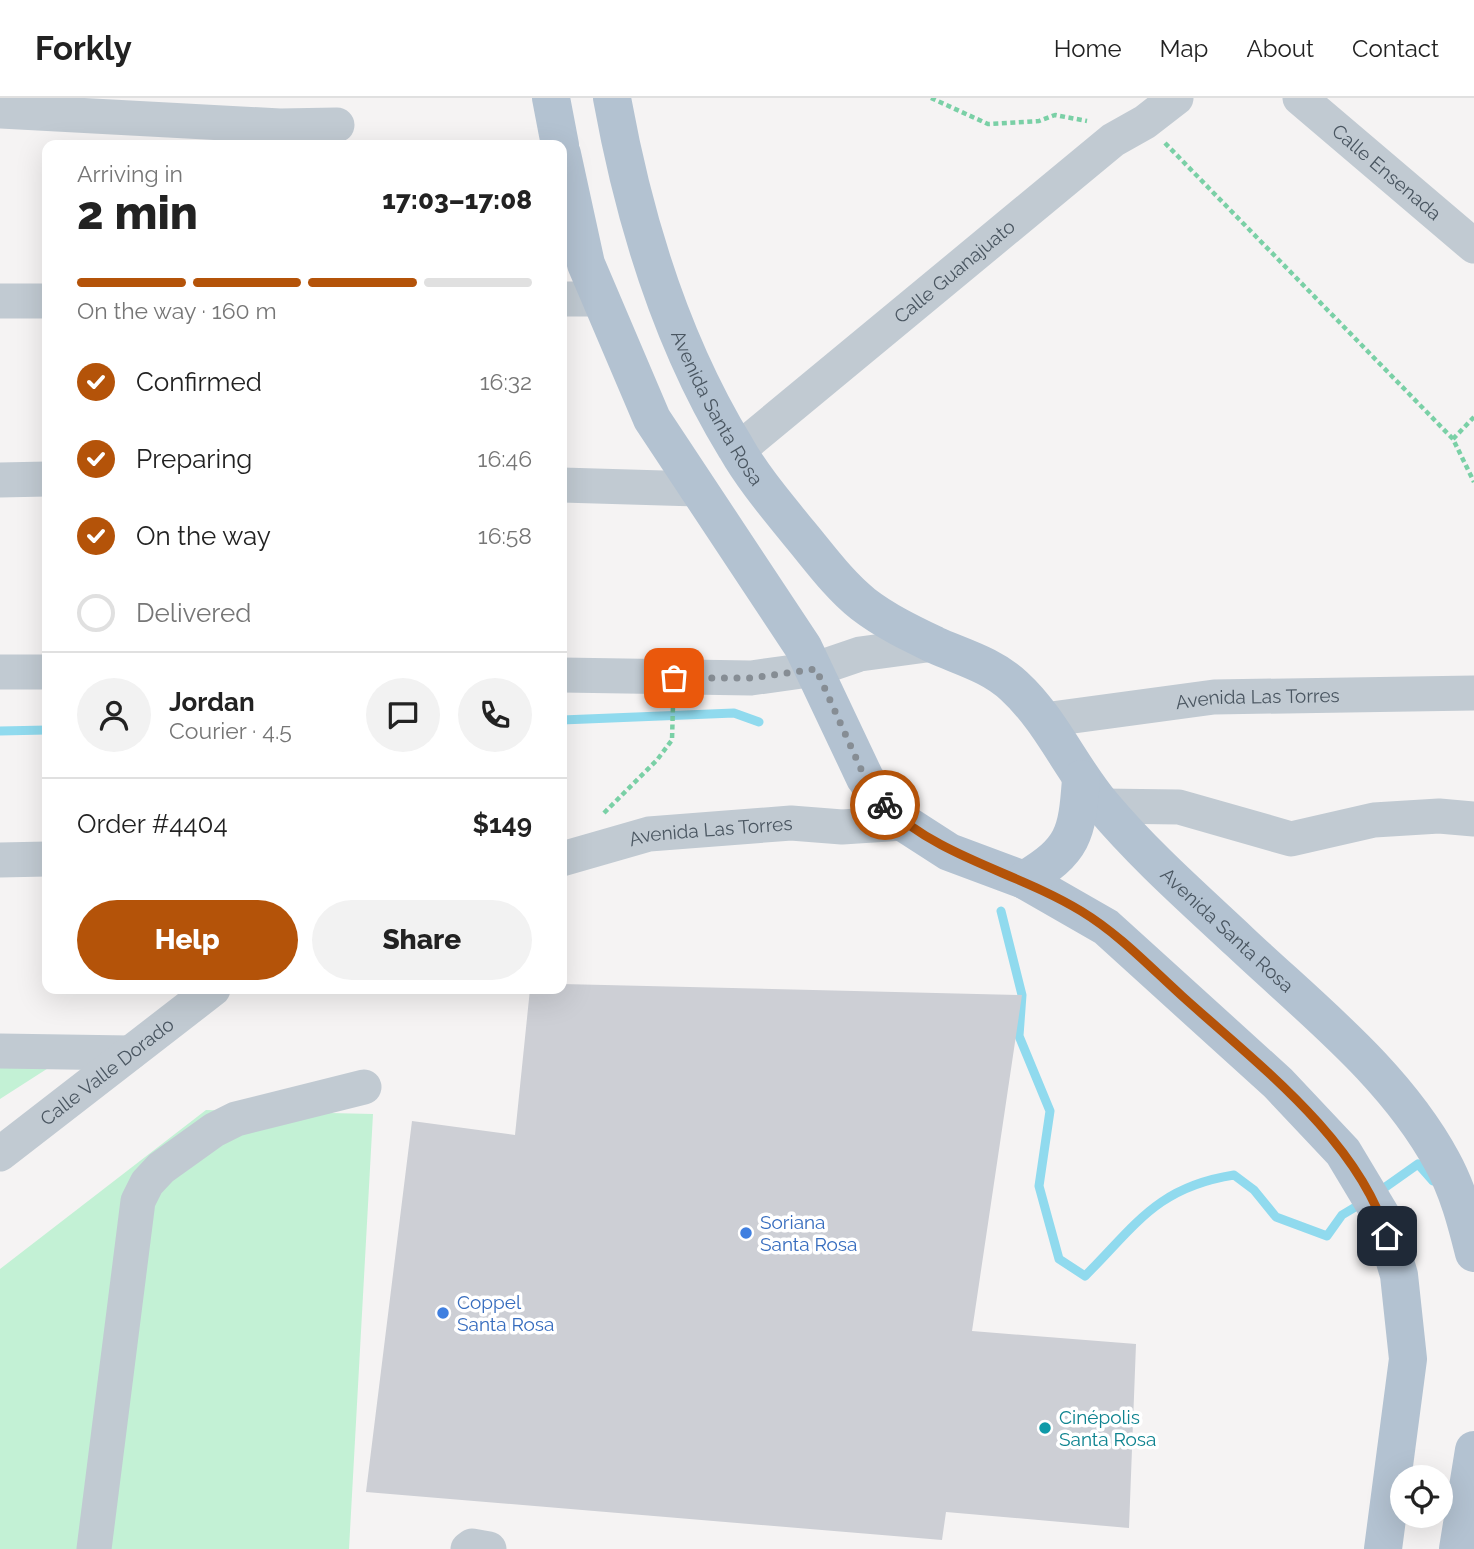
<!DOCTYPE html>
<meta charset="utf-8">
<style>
:root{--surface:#fff;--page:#f2f2f2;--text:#222;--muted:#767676;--line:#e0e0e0;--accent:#b45309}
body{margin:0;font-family:Raleway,sans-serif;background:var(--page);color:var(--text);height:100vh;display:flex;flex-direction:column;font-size:26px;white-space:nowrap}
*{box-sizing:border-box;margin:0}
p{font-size:23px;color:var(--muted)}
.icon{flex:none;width:38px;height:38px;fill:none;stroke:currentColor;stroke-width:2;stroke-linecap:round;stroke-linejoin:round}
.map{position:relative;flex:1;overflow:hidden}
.sheet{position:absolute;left:42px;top:42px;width:525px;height:854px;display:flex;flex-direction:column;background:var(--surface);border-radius:14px;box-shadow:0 7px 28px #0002}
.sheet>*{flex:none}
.fabs{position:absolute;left:1390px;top:1367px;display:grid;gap:14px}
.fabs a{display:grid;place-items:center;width:63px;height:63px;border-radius:50%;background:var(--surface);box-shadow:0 7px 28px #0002;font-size:35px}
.pin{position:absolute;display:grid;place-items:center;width:60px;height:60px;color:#fff;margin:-30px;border-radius:14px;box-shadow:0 4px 10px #0006}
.courier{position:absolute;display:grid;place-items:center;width:70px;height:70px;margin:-35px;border:5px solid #b45309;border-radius:50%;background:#fff;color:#222;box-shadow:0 2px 9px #0007}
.headline em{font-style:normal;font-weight:800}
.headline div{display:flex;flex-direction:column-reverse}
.headline{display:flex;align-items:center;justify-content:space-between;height:119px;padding:0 35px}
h1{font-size:46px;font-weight:800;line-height:52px}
.bar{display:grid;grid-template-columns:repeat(4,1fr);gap:10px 7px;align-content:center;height:84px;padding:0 35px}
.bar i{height:9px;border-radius:5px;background:var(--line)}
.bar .on{background:var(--accent)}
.bar p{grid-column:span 4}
.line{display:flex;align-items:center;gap:18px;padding:0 35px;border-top:2px solid var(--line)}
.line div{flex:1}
.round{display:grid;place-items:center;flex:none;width:74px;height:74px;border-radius:37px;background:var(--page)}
ol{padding:0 35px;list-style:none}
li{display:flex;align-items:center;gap:21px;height:77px}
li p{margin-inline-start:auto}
li .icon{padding:7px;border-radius:50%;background:var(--accent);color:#fff;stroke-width:4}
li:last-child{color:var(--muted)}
li i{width:38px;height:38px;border:4px solid var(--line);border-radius:50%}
.button{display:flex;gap:14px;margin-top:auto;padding:14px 35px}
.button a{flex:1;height:80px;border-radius:42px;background:var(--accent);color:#fff;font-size:28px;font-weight:800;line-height:80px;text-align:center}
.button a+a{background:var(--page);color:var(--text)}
header{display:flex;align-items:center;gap:42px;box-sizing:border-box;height:98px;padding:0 35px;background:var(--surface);border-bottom:2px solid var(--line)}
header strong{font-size:33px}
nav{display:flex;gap:38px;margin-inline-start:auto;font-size:24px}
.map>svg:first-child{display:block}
.green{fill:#c3f1d5}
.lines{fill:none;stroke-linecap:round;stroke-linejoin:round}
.stream{stroke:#90daee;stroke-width:9}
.building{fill:#cdcfd5}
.path{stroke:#7ad0a6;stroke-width:4.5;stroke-dasharray:5 3.5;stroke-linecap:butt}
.minor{stroke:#c1cad2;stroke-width:35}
.major{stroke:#b3c2d1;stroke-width:38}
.done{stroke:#868d94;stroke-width:7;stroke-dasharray:0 12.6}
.route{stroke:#b45309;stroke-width:9}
.shop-dot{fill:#3f7fe0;stroke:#fff;stroke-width:2.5}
.culture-dot{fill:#0f9aa8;stroke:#fff;stroke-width:2.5}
.labels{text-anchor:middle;stroke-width:7;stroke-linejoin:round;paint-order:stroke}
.street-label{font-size:19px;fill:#4a5661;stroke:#fff}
.shop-label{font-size:19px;fill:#366cbe;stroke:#fff;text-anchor:start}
.culture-label{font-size:19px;fill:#0d838f;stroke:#fff;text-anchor:start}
</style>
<header>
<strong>Forkly</strong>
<nav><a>Home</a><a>Map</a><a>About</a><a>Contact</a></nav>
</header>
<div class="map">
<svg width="1474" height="1451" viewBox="0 0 1474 1451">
<rect width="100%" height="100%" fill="#f5f3f3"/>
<!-- green -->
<path class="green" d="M67 958 0 1001V961Z
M206 1012 373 1016 349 1451H0V1171Z"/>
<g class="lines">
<!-- stream -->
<path class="stream" d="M562 622 734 615 759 624
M0 633 47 632
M1001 813 1022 897 1019 938 1050 1013 1039 1088 1059 1161 1085 1178C1136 1127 1157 1089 1234 1077L1254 1092 1276 1119 1327 1138 1342 1117 1362 1105
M1377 1095 1418 1066 1433 1083"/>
</g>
<!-- building -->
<path class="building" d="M562 886 1022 897 972 1233 1136 1246 1129 1430 946 1414 942 1442 366 1394 412 1023 515 1037 530 891H562Z"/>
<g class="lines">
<!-- path -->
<path class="path" d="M931 0 988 26 1039 23 1055 17 1087 23
M1165 45 1453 341 1474 384
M1453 341 1474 319
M604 715 657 662 672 642 673 607"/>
<!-- minor -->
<g class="minor">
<path id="s1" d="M1300 0 1474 148"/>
<path d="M0 13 280 28 337 27"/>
<path d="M562 201H599"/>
<path d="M0 203H47"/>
<path id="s2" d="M737 353 1113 42 1145 24 1176 0"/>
<path d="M0 382 47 381"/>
<path d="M562 387 697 391"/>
<path d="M0 574H47"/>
<path d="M562 577 751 580 816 571 860 556 934 546"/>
<path id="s3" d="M1044 622 1214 599 1474 595"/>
<path d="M1103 708 1179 709 1291 741 1374 722 1439 718 1474 721"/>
<path id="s4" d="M562 761 649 736 791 725 842 729 904 725"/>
<path d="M0 762 47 761"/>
<path d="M0 953 130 955"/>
<path id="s5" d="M0 1056 213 891"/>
<path d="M94 1451 138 1103 147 1085 161 1070 214 1032 236 1021 364 989"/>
<path d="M468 1451 472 1448 489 1451"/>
</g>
<!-- major -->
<g class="major">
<path d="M551 0 560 47"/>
<path id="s6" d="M612 0C634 122 671 244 736 350 753 380 777 408 798 434 819 459 838 486 863 506 885 523 910 535 935 547 962 559 992 567 1014 588 1051 622 1070 669 1102 707 1144 757 1193 800 1240 844 1311 911 1395 976 1442 1063 1458 1092 1466 1123 1474 1155"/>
<path d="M562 56 586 166 652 321 803 549 865 680 883 705 904 725 949 754 1024 782 1106 829 1278 985 1343 1054 1382 1119 1399 1177 1408 1261 1383 1451"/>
<path d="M1024 782C1074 752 1077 737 1081 681"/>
<path d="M1458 1451 1474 1352"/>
</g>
</g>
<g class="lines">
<!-- done -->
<path class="done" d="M674 580H751L816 571 865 680 885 707"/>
<!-- route -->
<path class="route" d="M885 707C940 760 1017 774 1081 813 1119 836 1150 869 1182 898 1255 964 1359 1042 1387 1138"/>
</g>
<!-- markers -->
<g class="shop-dot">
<circle cx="746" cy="1135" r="7"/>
<circle cx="443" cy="1215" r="7"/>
</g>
<circle class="culture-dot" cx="1045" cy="1330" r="7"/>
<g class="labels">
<!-- street labels -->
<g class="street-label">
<text dy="7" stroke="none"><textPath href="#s1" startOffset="114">Calle Ensenada</textPath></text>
<text dy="7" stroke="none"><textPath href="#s2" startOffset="282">Calle Guanajuato</textPath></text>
<text dy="7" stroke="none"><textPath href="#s6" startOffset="329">Avenida Santa Rosa</textPath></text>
<text dy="7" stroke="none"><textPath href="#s3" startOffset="215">Avenida Las Torres</textPath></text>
<text dy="7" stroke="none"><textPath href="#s4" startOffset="152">Avenida Las Torres</textPath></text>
<text dy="7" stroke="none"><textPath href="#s6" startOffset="1073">Avenida Santa Rosa</textPath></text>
<text dy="7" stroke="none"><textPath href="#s5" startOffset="135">Calle Valle Dorado</textPath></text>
</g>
<!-- shop labels -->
<g class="shop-label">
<text x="760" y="1131">Soriana<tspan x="760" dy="22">Santa Rosa</tspan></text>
<text x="457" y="1211">Coppel<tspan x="457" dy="22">Santa Rosa</tspan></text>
</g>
<!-- culture labels -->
<g class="culture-label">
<text x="1059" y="1326">Cinépolis<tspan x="1059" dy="22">Santa Rosa</tspan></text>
</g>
</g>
</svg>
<div class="fabs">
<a><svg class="icon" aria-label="locate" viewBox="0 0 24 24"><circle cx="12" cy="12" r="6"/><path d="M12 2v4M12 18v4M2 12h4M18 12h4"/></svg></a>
</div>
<div class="pin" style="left:674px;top:580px;background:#ea580c"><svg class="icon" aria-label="bag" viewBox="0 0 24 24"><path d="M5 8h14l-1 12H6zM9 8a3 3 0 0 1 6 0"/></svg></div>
<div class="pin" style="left:1387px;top:1138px;background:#1f2937"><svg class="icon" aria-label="home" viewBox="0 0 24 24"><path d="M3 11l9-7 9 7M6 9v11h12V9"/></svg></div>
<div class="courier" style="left:885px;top:707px"><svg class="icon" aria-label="bike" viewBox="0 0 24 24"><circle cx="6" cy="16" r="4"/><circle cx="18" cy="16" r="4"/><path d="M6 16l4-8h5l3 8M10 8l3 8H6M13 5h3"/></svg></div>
<section class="sheet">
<div class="headline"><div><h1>2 min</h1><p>Arriving in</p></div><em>17:03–17:08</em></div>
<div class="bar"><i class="on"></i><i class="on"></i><i class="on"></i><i></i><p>On the way · 160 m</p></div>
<ol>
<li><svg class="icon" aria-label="check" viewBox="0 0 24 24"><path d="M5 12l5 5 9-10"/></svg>Confirmed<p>16:32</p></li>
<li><svg class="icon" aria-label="check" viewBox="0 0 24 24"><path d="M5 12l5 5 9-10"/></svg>Preparing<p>16:46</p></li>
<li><svg class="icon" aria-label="check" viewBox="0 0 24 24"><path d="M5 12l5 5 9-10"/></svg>On the way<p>16:58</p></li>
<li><i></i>Delivered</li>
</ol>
<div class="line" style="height:126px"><a class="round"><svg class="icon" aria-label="person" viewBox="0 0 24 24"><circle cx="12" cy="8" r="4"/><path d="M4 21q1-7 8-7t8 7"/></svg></a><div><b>Jordan</b><p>Courier · 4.5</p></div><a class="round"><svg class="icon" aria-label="chat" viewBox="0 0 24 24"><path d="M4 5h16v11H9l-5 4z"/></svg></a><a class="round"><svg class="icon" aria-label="phone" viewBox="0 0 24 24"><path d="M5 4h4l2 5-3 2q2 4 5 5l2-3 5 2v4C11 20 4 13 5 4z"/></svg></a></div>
<div class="line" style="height:91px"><div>Order #4404</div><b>$149</b></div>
<div class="button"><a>Help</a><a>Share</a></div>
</section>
</div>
